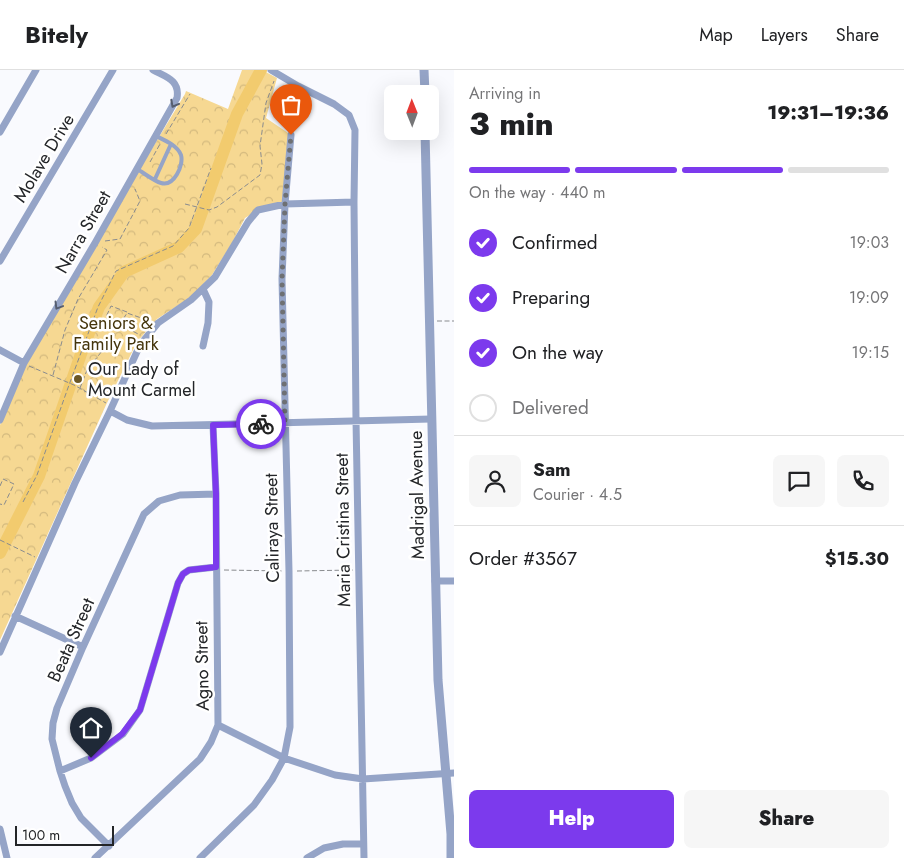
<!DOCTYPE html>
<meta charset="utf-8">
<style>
:root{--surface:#fff;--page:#f6f6f6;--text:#202124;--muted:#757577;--line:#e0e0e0;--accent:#7c3aed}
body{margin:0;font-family:Jost,sans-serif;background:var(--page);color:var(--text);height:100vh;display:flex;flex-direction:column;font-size:19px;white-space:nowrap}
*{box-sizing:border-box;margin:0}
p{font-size:16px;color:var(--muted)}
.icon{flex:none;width:28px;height:28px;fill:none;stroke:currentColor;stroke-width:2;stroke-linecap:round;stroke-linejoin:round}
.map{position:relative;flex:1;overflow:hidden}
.side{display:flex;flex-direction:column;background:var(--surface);width:450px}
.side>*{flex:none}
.needle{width:32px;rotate:359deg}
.tools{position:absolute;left:384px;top:15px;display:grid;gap:10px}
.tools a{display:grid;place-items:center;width:55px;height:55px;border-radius:8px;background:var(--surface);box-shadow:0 5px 20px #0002;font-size:25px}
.scale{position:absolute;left:15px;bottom:12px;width:99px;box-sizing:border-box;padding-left:5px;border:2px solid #232528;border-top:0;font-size:14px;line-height:18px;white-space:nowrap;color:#232528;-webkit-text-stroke:4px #fff;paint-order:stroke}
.pin{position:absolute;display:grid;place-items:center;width:42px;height:42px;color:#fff;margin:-51px -21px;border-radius:50% 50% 50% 0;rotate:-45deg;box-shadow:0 0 5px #0007}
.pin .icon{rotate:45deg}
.courier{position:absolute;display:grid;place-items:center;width:50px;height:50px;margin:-25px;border:4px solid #7c3aed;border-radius:50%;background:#fff;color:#222;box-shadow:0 1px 6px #0007}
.overview em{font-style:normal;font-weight:800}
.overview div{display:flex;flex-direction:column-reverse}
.overview{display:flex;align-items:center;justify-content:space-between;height:85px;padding:0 15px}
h1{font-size:32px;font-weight:800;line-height:38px}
.bar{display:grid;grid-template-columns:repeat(4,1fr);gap:8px 5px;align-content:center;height:60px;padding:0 15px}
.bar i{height:6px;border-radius:4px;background:var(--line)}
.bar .active{background:var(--accent)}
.bar p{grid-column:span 4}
.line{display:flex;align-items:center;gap:12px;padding:0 15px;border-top:1px solid var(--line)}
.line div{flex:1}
.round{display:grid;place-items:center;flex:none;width:52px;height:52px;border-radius:8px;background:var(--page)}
ol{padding:0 15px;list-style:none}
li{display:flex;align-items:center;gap:15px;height:55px}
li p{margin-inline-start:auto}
li .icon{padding:5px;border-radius:50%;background:var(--accent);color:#fff;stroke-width:4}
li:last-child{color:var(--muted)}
li i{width:28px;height:28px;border:2px solid var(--line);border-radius:50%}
.cta{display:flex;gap:10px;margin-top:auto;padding:10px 15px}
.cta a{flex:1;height:58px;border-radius:8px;background:var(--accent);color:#fff;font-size:20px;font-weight:800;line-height:58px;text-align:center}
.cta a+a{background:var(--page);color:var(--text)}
header{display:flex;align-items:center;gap:30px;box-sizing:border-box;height:70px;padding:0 25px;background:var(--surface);border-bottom:1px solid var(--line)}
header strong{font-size:24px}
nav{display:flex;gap:28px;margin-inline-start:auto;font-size:18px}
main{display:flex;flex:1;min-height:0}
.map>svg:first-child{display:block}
.park{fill:url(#park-crowns)}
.garden{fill:#f6d892}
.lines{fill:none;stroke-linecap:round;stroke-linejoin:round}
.river{stroke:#f2cb6e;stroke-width:12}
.path{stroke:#898b8e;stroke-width:1;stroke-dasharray:5 2.5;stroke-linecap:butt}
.service{stroke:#95a4c7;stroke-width:4}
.minor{stroke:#95a4c7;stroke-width:7}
.tertiary{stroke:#95a4c7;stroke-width:9}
.oneway{stroke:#565e70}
.done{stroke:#6e7073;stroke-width:5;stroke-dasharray:0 9}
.route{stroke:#7c3aed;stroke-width:6}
.poi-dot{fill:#6c5826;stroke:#fff;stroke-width:2}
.labels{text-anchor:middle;stroke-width:5;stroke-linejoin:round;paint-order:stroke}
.street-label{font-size:18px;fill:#232528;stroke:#fff}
.park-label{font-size:18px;fill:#45350c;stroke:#fff}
.poi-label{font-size:18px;fill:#232528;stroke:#fff;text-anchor:start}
</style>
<header>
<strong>Bitely</strong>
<nav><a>Map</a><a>Layers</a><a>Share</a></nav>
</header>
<main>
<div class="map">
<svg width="454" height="788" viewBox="0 0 454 788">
<defs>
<pattern id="park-crowns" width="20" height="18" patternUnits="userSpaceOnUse" patternTransform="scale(1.25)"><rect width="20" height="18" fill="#f6d892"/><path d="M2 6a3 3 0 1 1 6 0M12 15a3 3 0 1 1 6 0" fill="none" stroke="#d3b97e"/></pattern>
</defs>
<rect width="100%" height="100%" fill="#f9fafe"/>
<!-- park -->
<path class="park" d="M242 0H262L277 8 266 48 291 65 284 134 258 140 245 148 232 173 212 205 191 227 157 249 137 272 106 335 0 570V355L25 295 127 120 185 24 186 21 228 39Z"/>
<!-- garden -->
<path class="garden" d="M2 408 18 415 7 442 0 439V414Z"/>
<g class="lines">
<!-- river -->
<path class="river" d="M0 483 39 406 82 281 99 237 124 202 179 177 196 159 237 44 261 0"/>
<!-- path -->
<path class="path" d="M166 64 190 24
M150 92 160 74
M185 134 209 140 217 137 260 105 262 94 260 76 266 33 274 11
M105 171 120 169 140 131 135 119
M127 242 111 236 106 247 140 265
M437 251H454
M29 296 74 315 106 333
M53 305 65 260 78 229 107 180 102 177
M80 318 87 300 106 276 127 243 150 251
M0 416 3 409 14 414 4 435 0 434
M23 432 37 405 69 315 98 237 116 201 173 176 189 158 211 98
M0 470 35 487
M224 500 283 501
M297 501 353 500"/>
<!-- service -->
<path class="service" d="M292 51 296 37 298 16
M137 99C144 103 154 111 161 113 174 117 184 95 181 85 177 75 164 70 156 66
M155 109 171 74"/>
<!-- minor -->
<path class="minor" d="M271 0 298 16 334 34 349 45 355 60 354 132 356 350 364 788
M0 62 36 0
M0 191 113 0
M203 219 209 232 208 253 203 276
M0 280 24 293
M110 341 127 350 152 356 431 349
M0 350 24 293 95 173 177 28C180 10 166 7 153 0
M435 511H454
M15 546 83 577
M0 582 75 413 110 341 140 275 158 253 191 230 215 207 248 152 258 140 285 134 354 132
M218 655 284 688 335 705 363 709 454 703
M60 701 91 688 123 664 140 640 178 513 183 504 189 500 216 497
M0 759 7 788
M109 776 81 748 72 733 65 716 60 701 52 669 53 653 57 638 83 577 144 444 159 431 180 425 216 424
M95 788 200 689 211 672 218 655 216 424 213 355
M200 788 254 735 272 710 284 688 290 657 289 501 282 209 285 134 291 65
M307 788 324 778 343 774H363"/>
<!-- tertiary -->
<path class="tertiary" d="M424 0 425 24
M425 61 438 610 451 764V788"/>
</g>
<!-- one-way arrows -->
<defs><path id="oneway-chevron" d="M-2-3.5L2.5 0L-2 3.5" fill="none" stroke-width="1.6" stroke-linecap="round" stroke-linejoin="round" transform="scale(1.25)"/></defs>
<g class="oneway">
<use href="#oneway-chevron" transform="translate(174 34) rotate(118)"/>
<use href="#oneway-chevron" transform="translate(58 236) rotate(121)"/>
</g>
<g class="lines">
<!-- done -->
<path class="done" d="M261 354 285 353 282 209 285 134 291 65"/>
<!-- route -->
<path class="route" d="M91 688 122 664 140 640 178 513 183 504 189 500 216 497V424L213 355 261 354"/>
</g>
<!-- markers -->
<circle class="poi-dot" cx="78" cy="309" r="5"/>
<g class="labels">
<!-- street labels -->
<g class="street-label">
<text transform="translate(44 88) rotate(-59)" y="6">Molave Drive</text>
<text transform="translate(83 162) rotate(-60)" y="6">Narra Street</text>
<text transform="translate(417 425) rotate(-91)" y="6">Madrigal Avenue</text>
<text transform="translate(272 458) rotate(-91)" y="6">Caliraya Street</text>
<text transform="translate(343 460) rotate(-91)" y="6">Maria Cristina Street</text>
<text transform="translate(71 570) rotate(-66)" y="6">Beata Street</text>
<text transform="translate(202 596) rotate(-91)" y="6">Agno Street</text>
</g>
<!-- park labels -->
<g class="park-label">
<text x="116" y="259">Seniors &amp;<tspan x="116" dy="21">Family Park</tspan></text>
</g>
<!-- poi labels -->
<g class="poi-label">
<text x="88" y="305">Our Lady of<tspan x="88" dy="21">Mount Carmel</tspan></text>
</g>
</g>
</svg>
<div class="tools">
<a><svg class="needle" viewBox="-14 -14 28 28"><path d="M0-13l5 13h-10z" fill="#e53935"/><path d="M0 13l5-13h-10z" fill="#757577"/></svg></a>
</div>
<div class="scale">100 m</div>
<div class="pin" style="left:291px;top:65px;background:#ea580c"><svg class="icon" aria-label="bag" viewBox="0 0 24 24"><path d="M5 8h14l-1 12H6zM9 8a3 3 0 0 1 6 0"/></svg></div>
<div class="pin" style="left:91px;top:688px;background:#1f2937"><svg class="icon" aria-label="home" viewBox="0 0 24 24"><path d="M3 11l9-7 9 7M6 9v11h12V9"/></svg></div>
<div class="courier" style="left:261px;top:354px"><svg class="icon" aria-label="bike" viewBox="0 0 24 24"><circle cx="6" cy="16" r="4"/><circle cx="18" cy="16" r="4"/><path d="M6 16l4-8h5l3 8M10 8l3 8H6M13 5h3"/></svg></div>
</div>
<section class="side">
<div class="overview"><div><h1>3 min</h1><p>Arriving in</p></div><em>19:31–19:36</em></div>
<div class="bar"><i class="active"></i><i class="active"></i><i class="active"></i><i></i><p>On the way · 440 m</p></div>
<ol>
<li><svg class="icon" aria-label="check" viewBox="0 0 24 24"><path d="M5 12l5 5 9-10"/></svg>Confirmed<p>19:03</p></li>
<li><svg class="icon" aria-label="check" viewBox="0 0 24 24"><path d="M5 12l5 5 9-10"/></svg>Preparing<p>19:09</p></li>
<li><svg class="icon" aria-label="check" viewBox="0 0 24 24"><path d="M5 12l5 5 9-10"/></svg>On the way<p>19:15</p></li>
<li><i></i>Delivered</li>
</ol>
<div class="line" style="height:90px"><a class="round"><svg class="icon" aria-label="person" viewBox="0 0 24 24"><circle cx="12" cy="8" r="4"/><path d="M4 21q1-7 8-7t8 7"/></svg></a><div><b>Sam</b><p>Courier · 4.5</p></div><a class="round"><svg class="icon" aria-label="chat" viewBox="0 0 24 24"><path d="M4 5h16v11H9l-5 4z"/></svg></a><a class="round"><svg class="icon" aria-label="phone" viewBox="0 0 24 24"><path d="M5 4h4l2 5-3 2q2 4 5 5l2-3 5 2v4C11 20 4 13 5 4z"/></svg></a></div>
<div class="line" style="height:65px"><div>Order #3567</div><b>$15.30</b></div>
<div class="cta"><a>Help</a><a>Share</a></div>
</section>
</main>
